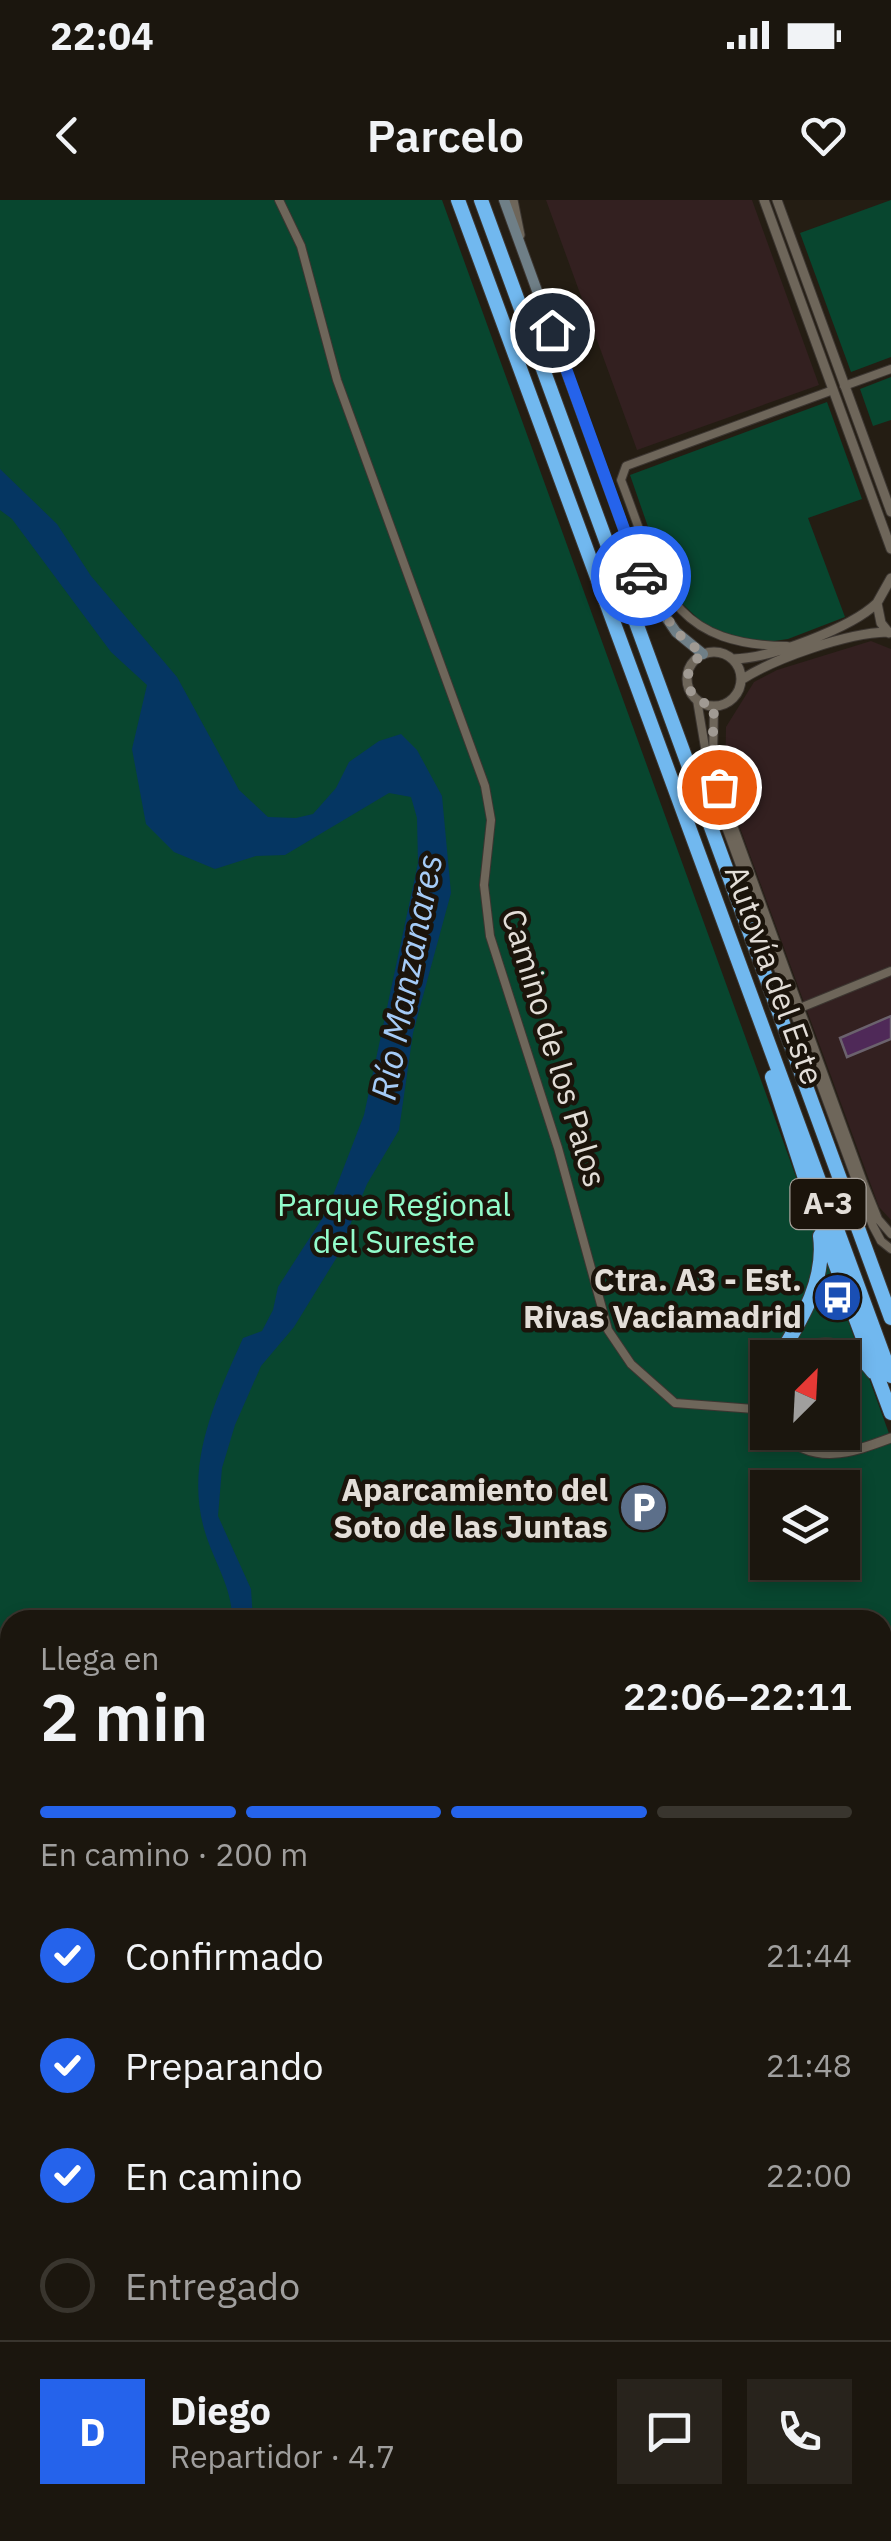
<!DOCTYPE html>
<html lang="es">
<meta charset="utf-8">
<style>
:root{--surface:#1b160e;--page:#28231c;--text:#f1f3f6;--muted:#a09f9e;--line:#39352e;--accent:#2563eb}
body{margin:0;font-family:"IBM Plex Sans",sans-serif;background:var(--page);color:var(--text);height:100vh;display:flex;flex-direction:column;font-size:38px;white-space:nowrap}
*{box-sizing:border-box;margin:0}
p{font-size:32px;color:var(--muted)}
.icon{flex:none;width:55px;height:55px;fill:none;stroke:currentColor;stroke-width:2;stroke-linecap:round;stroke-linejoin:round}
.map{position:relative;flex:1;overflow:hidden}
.side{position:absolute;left:0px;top:1410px;width:892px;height:932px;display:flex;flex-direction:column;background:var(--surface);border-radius:30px 30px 0 0;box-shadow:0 5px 15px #0003,0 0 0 2px var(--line)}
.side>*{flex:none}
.needle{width:65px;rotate:24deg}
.tools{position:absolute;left:750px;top:1140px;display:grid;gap:20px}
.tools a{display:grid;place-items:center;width:110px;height:110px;border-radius:0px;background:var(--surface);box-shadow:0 5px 15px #0003,0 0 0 2px var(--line);font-size:50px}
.pin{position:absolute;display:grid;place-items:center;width:85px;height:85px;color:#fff;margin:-42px;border:5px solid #fff;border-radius:50%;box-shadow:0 2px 10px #0007}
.courier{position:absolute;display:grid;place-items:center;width:100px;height:100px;margin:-50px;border:8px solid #2563eb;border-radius:50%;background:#fff;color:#222;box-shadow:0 2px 12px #0007}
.summary em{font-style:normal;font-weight:600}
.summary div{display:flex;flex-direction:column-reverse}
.summary{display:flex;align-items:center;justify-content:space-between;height:170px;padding:0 40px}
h1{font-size:65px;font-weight:600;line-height:75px}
.bar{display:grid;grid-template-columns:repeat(4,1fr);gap:15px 10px;align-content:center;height:120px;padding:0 40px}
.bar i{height:12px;border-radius:8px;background:var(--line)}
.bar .selected{background:var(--accent)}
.bar p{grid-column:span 4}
.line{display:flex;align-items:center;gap:25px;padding:0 40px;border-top:2px solid var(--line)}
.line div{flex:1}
.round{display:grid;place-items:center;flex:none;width:105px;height:105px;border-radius:0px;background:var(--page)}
ol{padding:0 40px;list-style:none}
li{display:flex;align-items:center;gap:30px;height:110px}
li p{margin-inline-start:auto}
li .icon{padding:10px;border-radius:50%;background:var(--accent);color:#fff;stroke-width:4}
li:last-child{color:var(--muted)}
li i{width:55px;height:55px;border:5px solid var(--line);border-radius:50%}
.status{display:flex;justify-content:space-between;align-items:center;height:70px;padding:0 50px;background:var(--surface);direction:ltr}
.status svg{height:28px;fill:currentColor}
header{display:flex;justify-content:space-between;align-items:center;height:130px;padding:0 40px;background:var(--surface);font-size:45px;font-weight:600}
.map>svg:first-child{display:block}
.industrial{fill:#332020}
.green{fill:#08462f;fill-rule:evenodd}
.water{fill:#053662}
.building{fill:#4f2958;stroke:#6b626d;stroke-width:2.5}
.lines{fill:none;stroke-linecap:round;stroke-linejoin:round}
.minor-casing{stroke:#3c3631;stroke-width:10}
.tertiary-casing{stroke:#3c3631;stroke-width:11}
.secondary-casing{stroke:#3c3631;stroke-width:12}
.motorway-casing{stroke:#3c3631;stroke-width:16}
.minor{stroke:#6e665a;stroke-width:8}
.tertiary{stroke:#6e665a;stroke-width:9}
.secondary{stroke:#6f7f87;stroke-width:10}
.motorway{stroke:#71b8ef;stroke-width:14}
.done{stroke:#a09a93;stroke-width:10;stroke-dasharray:0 18}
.route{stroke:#2563eb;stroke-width:12}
.labels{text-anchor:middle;stroke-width:9;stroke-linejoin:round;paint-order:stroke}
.shield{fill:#1b140b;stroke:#a7a19a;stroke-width:2.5}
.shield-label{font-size:30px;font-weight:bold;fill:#e3ded8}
.street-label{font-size:32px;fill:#e3ded8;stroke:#1b140b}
.park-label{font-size:32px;fill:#92fccb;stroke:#1b140b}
.poi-label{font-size:32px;font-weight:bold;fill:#e3ded8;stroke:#1b140b;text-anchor:end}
.water-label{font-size:35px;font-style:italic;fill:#a5cbf6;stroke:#1b140b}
</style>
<div class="status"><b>22:04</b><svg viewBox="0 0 49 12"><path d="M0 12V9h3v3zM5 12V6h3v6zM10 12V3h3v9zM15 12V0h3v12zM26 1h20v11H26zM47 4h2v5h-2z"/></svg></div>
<header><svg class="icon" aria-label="back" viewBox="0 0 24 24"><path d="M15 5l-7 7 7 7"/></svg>Parcelo<svg class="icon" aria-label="heart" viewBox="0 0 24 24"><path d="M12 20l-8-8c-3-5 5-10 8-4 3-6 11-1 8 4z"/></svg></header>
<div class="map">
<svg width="891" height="2341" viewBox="0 0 891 2341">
<rect width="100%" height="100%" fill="#241d13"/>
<!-- industrial -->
<path class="industrial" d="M546 0H752L819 185 637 250Z
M871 441 891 449V1020L879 1007 725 587 726 527 754 482 777 470Z"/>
<!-- green -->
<path class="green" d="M0 0H442L891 1239V2341H0ZM768 1158H842V1232H768ZM768 1288H842V1362H768ZM10 1420H882V2332H10Z
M891 0V157L851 172 800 33Z
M891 177V220L873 226 860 189Z
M827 202 862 299 808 318 845 417 788 439 767 442 737 439 709 429 671 393 630 275Z"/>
<!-- water -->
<path class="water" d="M0 269 57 324 91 376 177 477 239 590 268 617 296 618 313 614 336 588 349 562 379 541 401 534 417 550 442 596 451 693 413 833 399 930 367 984 337 1057 294 1127 261 1166 235 1225 222 1268 218 1316 251 1389 253 1420H232C233 1389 214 1362 205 1332 184 1264 216 1199 243 1138L262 1131 273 1110 278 1087 327 1011 364 915 418 663 417 618 411 597 389 593 285 655 256 656 215 669 174 652 146 624 132 549 147 485 111 452 12 319 0 310Z"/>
<!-- building -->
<path class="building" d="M891 816V839L847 857 840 838Z"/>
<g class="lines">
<defs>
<path id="minor" d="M279 0 301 46 337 180 485 586 491 620 484 685 490 736 558 948 608 1130 631 1164 675 1203 768 1210
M844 186 891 169
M787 446C664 445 659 377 621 280L626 266 833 190
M697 500 712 589 873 1026 881 1041 891 1049
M714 506 713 560 719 587 863 982 878 1019 891 1034
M800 808 891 771"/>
<path id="tertiary" d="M513 0 520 35
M764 0 891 349
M777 0 891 312
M889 433 881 423 877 403 891 378
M687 479a27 27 0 1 1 54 0a27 27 0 1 1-54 0Z
M733 459C769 459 851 428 877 403
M741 480C775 458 847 433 887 432
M780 1232C814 1266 851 1253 891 1238"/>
<path id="secondary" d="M504 0 644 385 676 432 703 454"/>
<path id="motorway" d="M458 0 891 1176
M481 0 891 1118
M772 877 817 1015 891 1213
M778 1158C801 1120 826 1081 820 1036
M791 1158C819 1136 853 1144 873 1172
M768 1187V1205"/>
</defs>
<!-- minor casing -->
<use href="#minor" class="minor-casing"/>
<!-- tertiary casing -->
<use href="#tertiary" class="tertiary-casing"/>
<!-- secondary casing -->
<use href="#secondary" class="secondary-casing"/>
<!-- motorway casing -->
<use href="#motorway" class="motorway-casing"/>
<!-- minor -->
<use href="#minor" class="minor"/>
<!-- tertiary -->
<use href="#tertiary" class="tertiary"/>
<!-- secondary -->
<use href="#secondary" class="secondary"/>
<!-- motorway -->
<use href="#motorway" class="motorway"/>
</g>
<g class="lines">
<!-- done -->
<path class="done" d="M641 376 676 432 703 454C678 471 685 501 714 506L712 560 719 587"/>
<!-- route -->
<path class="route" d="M552 130 641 376"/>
</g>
<!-- icons -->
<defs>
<symbol id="bus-disc" viewBox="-11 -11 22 22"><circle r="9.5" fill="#1a4fb4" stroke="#1b140b"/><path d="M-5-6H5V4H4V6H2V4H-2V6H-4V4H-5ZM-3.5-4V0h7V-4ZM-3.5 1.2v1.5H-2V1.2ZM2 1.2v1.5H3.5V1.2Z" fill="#fff"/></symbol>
<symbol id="parking-disc" viewBox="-11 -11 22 22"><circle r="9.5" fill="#5c6f8a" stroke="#1b140b"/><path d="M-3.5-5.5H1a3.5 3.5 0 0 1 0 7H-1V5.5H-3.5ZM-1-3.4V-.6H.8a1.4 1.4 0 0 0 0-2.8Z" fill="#fff"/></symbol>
</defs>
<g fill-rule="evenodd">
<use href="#bus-disc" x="810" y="1070" width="55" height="55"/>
<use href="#parking-disc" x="616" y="1280" width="55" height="55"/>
</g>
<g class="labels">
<!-- shield labels -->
<rect class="shield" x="790.5" y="979" width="75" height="50" rx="8"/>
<g class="shield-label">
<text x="828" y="1014">A-3</text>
</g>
<!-- street labels -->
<g class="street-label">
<text transform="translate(774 775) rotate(70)" y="11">Autovía del Este</text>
<text transform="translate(554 848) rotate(73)" y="11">Camino de los Palos</text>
</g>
<!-- park labels -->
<g class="park-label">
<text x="394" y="1016">Parque Regional<tspan x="394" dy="37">del Sureste</tspan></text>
</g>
<!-- poi labels -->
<g class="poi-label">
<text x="802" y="1091">Ctra. A3 - Est.<tspan x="802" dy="37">Rivas Vaciamadrid</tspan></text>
<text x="608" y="1301">Aparcamiento del<tspan x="608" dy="37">Soto de las Juntas</tspan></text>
</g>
<!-- water labels -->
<g class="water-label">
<text transform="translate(407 777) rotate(-79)" y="12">Río Manzanares</text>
</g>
</g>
</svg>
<div class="tools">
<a><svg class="needle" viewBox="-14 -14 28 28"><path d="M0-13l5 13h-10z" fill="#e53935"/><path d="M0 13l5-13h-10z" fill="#a09f9e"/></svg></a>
<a><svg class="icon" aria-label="layers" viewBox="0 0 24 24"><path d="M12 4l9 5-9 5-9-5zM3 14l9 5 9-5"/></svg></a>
</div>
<div class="pin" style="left:719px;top:587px;background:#ea580c"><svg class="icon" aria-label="bag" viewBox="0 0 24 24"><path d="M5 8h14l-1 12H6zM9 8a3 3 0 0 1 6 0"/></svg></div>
<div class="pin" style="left:552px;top:130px;background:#1f2937"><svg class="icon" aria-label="home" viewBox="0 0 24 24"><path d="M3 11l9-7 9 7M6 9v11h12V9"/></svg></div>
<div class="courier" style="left:641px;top:376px"><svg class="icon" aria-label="car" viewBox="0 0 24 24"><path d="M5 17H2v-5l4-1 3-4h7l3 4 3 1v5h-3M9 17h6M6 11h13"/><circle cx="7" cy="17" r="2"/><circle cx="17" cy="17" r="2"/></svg></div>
<section class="side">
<div class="summary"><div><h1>2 min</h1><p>Llega en</p></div><em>22:06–22:11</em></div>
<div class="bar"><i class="selected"></i><i class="selected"></i><i class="selected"></i><i></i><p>En camino · 200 m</p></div>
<ol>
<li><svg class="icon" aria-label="check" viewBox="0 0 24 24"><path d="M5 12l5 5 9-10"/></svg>Confirmado<p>21:44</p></li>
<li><svg class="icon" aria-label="check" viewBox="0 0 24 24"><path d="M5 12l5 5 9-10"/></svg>Preparando<p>21:48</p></li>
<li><svg class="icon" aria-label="check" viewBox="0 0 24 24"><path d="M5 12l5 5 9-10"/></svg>En camino<p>22:00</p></li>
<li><i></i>Entregado</li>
</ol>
<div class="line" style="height:180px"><b class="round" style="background:var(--accent);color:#fff">D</b><div><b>Diego</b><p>Repartidor · 4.7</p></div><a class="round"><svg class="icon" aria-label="chat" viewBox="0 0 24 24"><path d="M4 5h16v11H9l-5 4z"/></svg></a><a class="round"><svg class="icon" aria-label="phone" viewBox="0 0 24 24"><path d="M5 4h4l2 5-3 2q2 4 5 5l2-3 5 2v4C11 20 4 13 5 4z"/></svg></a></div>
</section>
</div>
